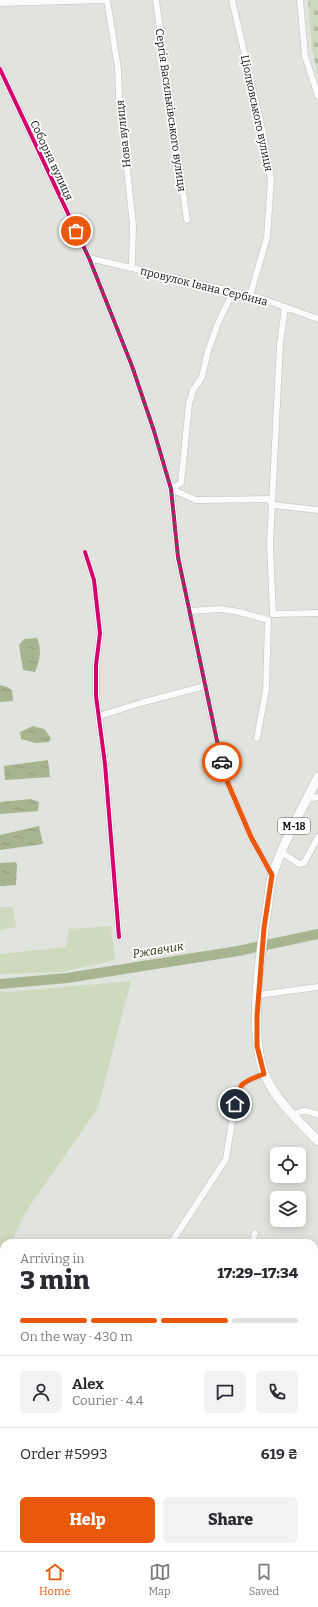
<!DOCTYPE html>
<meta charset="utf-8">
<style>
:root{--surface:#fff;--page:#f2f2f3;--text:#2b2b33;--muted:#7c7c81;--line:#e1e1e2;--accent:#ea580c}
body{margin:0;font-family:Bitter,serif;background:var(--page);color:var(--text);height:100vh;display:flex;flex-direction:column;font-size:15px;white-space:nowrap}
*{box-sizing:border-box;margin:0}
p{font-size:13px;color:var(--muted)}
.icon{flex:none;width:22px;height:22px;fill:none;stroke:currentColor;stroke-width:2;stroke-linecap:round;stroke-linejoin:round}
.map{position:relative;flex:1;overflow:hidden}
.drawer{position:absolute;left:0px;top:1239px;width:318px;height:312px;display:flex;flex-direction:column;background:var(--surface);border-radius:12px 12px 0 0;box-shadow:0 2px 10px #0003}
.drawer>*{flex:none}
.buttons{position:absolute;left:270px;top:1147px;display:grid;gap:8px}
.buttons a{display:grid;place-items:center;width:36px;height:36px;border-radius:6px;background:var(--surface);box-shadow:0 2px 10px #0003;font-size:20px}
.pin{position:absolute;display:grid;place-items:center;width:34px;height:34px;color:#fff;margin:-17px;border:2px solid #fff;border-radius:50%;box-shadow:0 1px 4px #0007}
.courier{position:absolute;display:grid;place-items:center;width:40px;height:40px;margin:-20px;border:3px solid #ea580c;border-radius:50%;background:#fff;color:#222;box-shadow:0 1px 5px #0007}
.head em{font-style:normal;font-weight:800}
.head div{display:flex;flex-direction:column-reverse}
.head{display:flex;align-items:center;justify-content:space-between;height:68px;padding:0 20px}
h1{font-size:26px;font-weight:800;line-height:30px}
.bar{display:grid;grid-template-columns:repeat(4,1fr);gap:6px 4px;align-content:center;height:48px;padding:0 20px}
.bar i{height:5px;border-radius:3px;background:var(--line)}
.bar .active{background:var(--accent)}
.bar p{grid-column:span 4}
.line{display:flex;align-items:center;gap:10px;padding:0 20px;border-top:1px solid var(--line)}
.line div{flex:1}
.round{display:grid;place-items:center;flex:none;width:42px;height:42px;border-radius:6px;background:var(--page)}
.cta{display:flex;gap:8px;margin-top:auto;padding:8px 20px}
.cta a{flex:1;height:46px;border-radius:6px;background:var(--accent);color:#fff;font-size:16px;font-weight:800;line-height:46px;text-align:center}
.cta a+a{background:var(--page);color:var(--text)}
.tab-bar{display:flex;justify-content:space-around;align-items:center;height:56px;border-top:1px solid var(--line);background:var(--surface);font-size:11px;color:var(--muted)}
.tab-bar a{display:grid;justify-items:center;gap:2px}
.tab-bar .active{color:var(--accent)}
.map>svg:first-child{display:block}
.green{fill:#cedabe}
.cemetery{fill:url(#cemetery-stones)}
.water{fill:url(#water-ripples)}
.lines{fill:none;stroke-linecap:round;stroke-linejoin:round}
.river{stroke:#a6b490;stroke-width:10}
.minor-casing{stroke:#bdc0bb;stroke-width:7}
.highway-casing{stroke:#bdc0bb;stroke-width:10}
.minor{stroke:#fafbfa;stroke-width:6}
.highway{stroke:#fafbfa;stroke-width:9}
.cycleway-casing{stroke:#fff;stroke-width:6}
.cycleway{stroke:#d6006c;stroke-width:4}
.done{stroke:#595c57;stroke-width:4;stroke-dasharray:0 7.2}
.route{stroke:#ea580c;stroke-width:5}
.labels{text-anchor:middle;stroke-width:3.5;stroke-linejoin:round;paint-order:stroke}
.shield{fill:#fff;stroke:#585956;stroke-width:1}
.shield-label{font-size:10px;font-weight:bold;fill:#10120e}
.street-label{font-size:11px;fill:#10120e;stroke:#fff}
.water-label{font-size:12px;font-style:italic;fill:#26330c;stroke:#fff}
</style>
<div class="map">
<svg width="318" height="1551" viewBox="0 0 318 1551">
<defs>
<pattern id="cemetery-stones" width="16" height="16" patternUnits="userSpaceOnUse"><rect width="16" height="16" fill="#cedabe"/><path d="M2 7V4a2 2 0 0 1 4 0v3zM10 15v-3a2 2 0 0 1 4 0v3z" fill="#b0baa2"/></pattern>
<pattern id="water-ripples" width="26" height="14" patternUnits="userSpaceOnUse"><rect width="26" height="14" fill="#a6b490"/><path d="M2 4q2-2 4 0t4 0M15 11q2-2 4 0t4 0" fill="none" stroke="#8e9a7b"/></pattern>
</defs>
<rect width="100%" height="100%" fill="#e1e4de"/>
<!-- green -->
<path class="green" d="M0 907H13L16 927 0 930Z
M111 926 115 960 62 972 0 974V954L66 947 69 929Z
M131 981 98 1108 27 1210 11 1243H4V1259L0 1268V991L7 992Z"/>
<!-- cemetery -->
<path class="cemetery" d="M308 0H318V75L312 49Z"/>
<!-- water -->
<path class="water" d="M37 638C42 649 40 661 35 672L23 670 19 645 24 639Z
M0 685 7 687 12 690 13 701 0 702Z
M33 726 44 729 51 738 49 742 36 743 21 739 20 732Z
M48 760 50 777 5 780 4 766Z
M31 799 39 802 38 811 0 814V802Z
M39 826 43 844 0 850V835Z
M16 862 17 865 16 885 0 886V863Z"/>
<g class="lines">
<!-- river -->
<path class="river" d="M0 984 67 978 238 951 318 934"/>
<defs>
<path id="minor" d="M107 0 118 68 119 95 133 225 132 268
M156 0 187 220
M232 0 263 133 271 180 267 237 250 296
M300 0 305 56 318 96
M0 3 107 0
M0 69 89 258 132 366 154 431 171 489 178 557 224 774 251 837 272 875
M89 258 260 298 318 319
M233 292 218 323 208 351 202 377 193 390 189 404 181 483 171 489 196 500 268 499 273 505 318 510
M285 307 280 344 270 544 273 614 318 613
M85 552 94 580 100 633 96 665V696L105 764 119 937
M190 611 221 609 239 612 268 620 266 690 257 738
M99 716 144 702 205 686
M307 799 318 797
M281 852 299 864 304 863 318 837
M258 995 318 987
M293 1116C303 1108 308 1111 318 1115
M171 1243 226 1159 237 1090 246 1081 264 1074
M252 1243 255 1233
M0 1321 4 1322
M314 1402H318
M0 1433 4 1436
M0 1458 4 1453
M67 1547 78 1551
M27 1551 28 1547
M187 1551 188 1547"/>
<path id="highway" d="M318 777C302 809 284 840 273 874 269 885 269 898 267 910 260 954 248 1035 265 1075 276 1101 299 1121 318 1141"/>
</defs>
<!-- minor casing -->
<use href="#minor" class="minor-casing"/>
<!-- highway casing -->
<use href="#highway" class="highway-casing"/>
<!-- minor -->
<use href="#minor" class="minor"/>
<!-- highway -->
<use href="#highway" class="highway"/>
<defs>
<path id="cycleway" d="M0 69 89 258 132 366 154 431 171 489 178 557 224 774 251 837 272 875
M85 552 94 580 100 633 96 665V696L105 764 119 937"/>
</defs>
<!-- cycleway casing -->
<use href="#cycleway" class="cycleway-casing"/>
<!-- cycleway -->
<use href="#cycleway" class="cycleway"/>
</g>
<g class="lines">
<!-- done -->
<path class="done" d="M76 231 89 258 132 366 154 431 171 489 178 557 222 762"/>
<!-- route -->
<path class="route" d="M222 762 224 774 251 837 272 875 264 928 257 1016V1046L264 1074C244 1082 239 1081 235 1104"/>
</g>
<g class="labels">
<!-- shield labels -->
<rect class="shield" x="278" y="818" width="32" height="16" rx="3"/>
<g class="shield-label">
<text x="294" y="830">М-18</text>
</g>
<!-- street labels -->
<g class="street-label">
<text transform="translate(171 110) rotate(82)" y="4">Сергія Васильківського вулиця</text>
<text transform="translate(257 113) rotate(78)" y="4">Ціолковського вулиця</text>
<text transform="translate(123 134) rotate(-96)" y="4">Нова вулиця</text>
<text transform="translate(52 160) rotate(65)" y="4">Соборна вулиця</text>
<text transform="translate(204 286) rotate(14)" y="4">провулок Івана Сербина</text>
</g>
<!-- water labels -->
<g class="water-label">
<text transform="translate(158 950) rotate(-9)" y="4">Ржавчик</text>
</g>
</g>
</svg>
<div class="buttons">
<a><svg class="icon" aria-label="locate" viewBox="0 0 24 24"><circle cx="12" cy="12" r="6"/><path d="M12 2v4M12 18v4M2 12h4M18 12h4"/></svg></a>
<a><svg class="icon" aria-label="layers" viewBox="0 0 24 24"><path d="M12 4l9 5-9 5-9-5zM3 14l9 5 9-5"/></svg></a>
</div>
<div class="pin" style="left:76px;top:231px;background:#ea580c"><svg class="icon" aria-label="bag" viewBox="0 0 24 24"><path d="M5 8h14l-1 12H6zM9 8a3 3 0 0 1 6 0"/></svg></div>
<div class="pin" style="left:235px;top:1104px;background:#1f2937"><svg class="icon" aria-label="home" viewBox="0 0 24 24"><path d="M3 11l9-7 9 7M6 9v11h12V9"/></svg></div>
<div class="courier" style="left:222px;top:762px"><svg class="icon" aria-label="car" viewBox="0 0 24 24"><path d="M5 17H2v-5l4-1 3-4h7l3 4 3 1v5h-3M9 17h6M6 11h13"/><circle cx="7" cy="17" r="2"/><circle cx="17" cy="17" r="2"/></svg></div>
<section class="drawer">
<div class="head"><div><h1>3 min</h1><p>Arriving in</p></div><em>17:29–17:34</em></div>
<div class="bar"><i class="active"></i><i class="active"></i><i class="active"></i><i></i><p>On the way · 430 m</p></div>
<div class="line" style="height:72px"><a class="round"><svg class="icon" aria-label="person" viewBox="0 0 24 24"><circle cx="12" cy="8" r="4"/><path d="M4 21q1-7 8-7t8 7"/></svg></a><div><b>Alex</b><p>Courier · 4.4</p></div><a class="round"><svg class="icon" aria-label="chat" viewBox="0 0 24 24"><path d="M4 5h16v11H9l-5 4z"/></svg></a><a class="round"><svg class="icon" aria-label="phone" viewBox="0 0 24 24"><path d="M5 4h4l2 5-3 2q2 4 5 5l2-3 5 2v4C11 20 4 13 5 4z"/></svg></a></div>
<div class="line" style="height:52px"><div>Order #5993</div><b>619 ₴</b></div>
<div class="cta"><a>Help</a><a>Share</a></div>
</section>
</div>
<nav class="tab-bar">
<a class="active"><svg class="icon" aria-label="home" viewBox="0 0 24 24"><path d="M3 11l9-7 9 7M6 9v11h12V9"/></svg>Home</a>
<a><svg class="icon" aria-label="map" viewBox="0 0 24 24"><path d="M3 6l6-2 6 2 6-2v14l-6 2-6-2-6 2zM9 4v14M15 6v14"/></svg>Map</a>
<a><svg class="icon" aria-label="saved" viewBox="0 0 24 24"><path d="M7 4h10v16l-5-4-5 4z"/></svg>Saved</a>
</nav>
